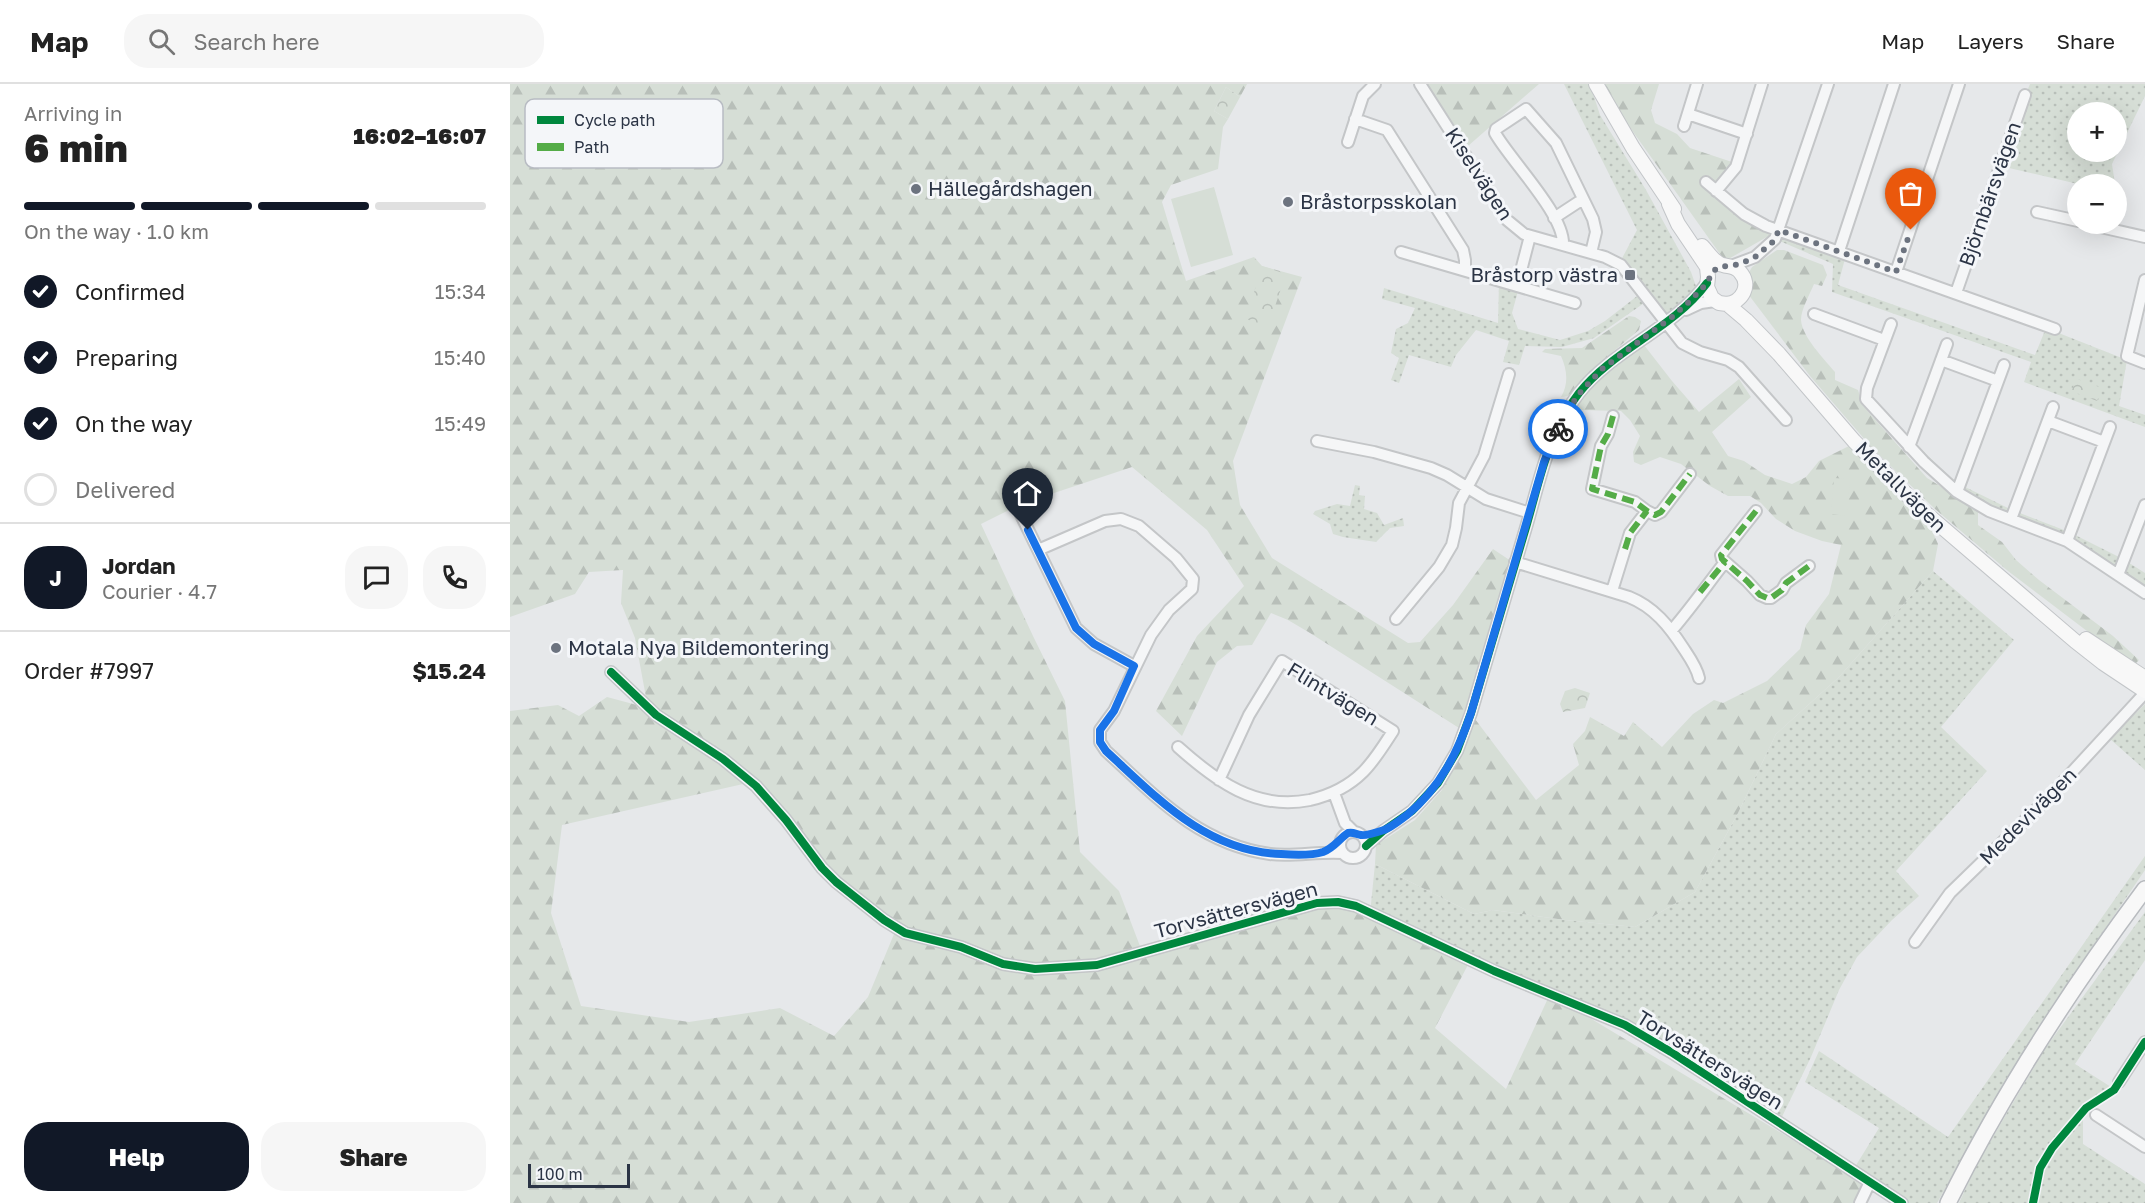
<!DOCTYPE html>
<meta charset="utf-8">
<style>
:root{--surface:#fff;--page:#f6f6f6;--text:#222;--muted:#767676;--line:#e0e0e0;--accent:#111827}
body{margin:0;font-family:"Golos Text",sans-serif;background:var(--page);color:var(--text);height:100vh;display:flex;flex-direction:column;font-size:22px;white-space:nowrap}
*{box-sizing:border-box;margin:0}
p{font-size:20px;color:var(--muted)}
.icon{flex:none;width:33px;height:33px;fill:none;stroke:currentColor;stroke-width:2;stroke-linecap:round;stroke-linejoin:round}
.map{position:relative;flex:1;overflow:hidden}
.side{display:flex;flex-direction:column;background:var(--surface);width:510px}
.side>*{flex:none}
.controls{position:absolute;left:1557px;top:18px;display:grid;gap:12px}
.controls a{display:grid;place-items:center;width:60px;height:60px;border-radius:50%;background:var(--surface);box-shadow:0 6px 24px #0002;font-size:30px}
.scale{position:absolute;left:18px;bottom:15px;width:102px;box-sizing:border-box;padding-left:6px;border:3px solid #2b3445;border-top:0;font-size:16px;line-height:21px;white-space:nowrap;color:#2b3445;-webkit-text-stroke:4px #f4f6f9;paint-order:stroke}
.pin{position:absolute;display:grid;place-items:center;width:51px;height:51px;color:#fff;margin:-62px -26px;border-radius:50% 50% 50% 0;rotate:-45deg;box-shadow:0 0 6px #0007}
.pin .icon{rotate:45deg}
.courier{position:absolute;display:grid;place-items:center;width:60px;height:60px;margin:-30px;border:4px solid #1a73e8;border-radius:50%;background:#fff;color:#222;box-shadow:0 2px 8px #0007}
.overview em{font-style:normal;font-weight:800}
.overview div{display:flex;flex-direction:column-reverse}
.overview{display:flex;align-items:center;justify-content:space-between;height:102px;padding:0 24px}
h1{font-size:39px;font-weight:800;line-height:45px}
.bar{display:grid;grid-template-columns:repeat(4,1fr);gap:9px 6px;align-content:center;height:72px;padding:0 24px}
.bar i{height:8px;border-radius:4px;background:var(--line)}
.bar .current{background:var(--accent)}
.bar p{grid-column:span 4}
.line{display:flex;align-items:center;gap:15px;padding:0 24px;border-top:2px solid var(--line)}
.line div{flex:1}
.round{display:grid;place-items:center;flex:none;width:63px;height:63px;border-radius:24px;background:var(--page)}
ol{padding:0 24px;list-style:none}
li{display:flex;align-items:center;gap:18px;height:66px}
li p{margin-inline-start:auto}
li .icon{padding:6px;border-radius:50%;background:var(--accent);color:#fff;stroke-width:4}
li:last-child{color:var(--muted)}
li i{width:33px;height:33px;border:3px solid var(--line);border-radius:50%}
.cta{display:flex;gap:12px;margin-top:auto;padding:12px 24px}
.cta a{flex:1;height:69px;border-radius:24px;background:var(--accent);color:#fff;font-size:24px;font-weight:800;line-height:69px;text-align:center}
.cta a+a{background:var(--page);color:var(--text)}
header{display:flex;align-items:center;gap:36px;box-sizing:border-box;height:84px;padding:0 30px;background:var(--surface);border-bottom:2px solid var(--line)}
header strong{font-size:28px}
nav{display:flex;gap:33px;margin-inline-start:auto;font-size:21px}
.search{width:420px;height:54px;background:var(--page);display:flex;align-items:center;gap:15px;box-sizing:border-box;padding:0 21px;border-radius:24px;color:var(--muted);font-size:22px}
main{display:flex;flex:1;min-height:0}
.map>svg:first-child{display:block}
.grass{fill:url(#grass-dots);fill-rule:evenodd}
.forest{fill:url(#forest-firs);fill-rule:evenodd}
.park{fill:url(#park-crowns)}
.pitch{fill:#d6ded6}
.lines{fill:none;stroke-linecap:round;stroke-linejoin:round}
.minor-casing{stroke:#c4c6c8;stroke-width:14}
.major-casing{stroke:#c2c5c8;stroke-width:16}
.highway-casing{stroke:#b8bbbf;stroke-width:18}
.minor{stroke:#f5f6f7;stroke-width:10}
.major{stroke:#f8f8f8;stroke-width:14}
.highway{stroke:#f8f8f8;stroke-width:15}
.quiet{stroke:#54ac47;stroke-width:6;stroke-dasharray:12 6;stroke-linecap:butt}
.cycleway-casing{stroke:#f4f6f9;stroke-width:11}
.cycleway{stroke:#00873e;stroke-width:8}
.done{stroke:#6c737f;stroke-width:6;stroke-dasharray:0 10.8}
.route{stroke:#1a73e8;stroke-width:8}
.poi-dot{fill:#6c737f;stroke:#f4f6f9;stroke-width:2}
.labels{text-anchor:middle;stroke-width:6;stroke-linejoin:round;paint-order:stroke}
.street-label{font-size:20px;fill:#2b3445;stroke:#f4f6f9}
.poi-label{font-size:20px;fill:#2b3445;stroke:#f4f6f9;text-anchor:start}
.key{fill:#f4f6f9;stroke:#b8bcc3;stroke-width:1.5}
.key-label{font-size:16px;fill:#2b3445}
</style>
<header>
<strong>Map</strong>
<div class="search"><svg class="icon" aria-label="search" viewBox="0 0 24 24"><circle cx="10" cy="10" r="6"/><path d="M15 15l6 6"/></svg>Search here</div>
<nav><a>Map</a><a>Layers</a><a>Share</a></nav>
</header>
<main>
<section class="side">
<div class="overview"><div><h1>6 min</h1><p>Arriving in</p></div><em>16:02–16:07</em></div>
<div class="bar"><i class="current"></i><i class="current"></i><i class="current"></i><i></i><p>On the way · 1.0 km</p></div>
<ol>
<li><svg class="icon" aria-label="check" viewBox="0 0 24 24"><path d="M5 12l5 5 9-10"/></svg>Confirmed<p>15:34</p></li>
<li><svg class="icon" aria-label="check" viewBox="0 0 24 24"><path d="M5 12l5 5 9-10"/></svg>Preparing<p>15:40</p></li>
<li><svg class="icon" aria-label="check" viewBox="0 0 24 24"><path d="M5 12l5 5 9-10"/></svg>On the way<p>15:49</p></li>
<li><i></i>Delivered</li>
</ol>
<div class="line" style="height:108px"><b class="round" style="background:var(--accent);color:#fff">J</b><div><b>Jordan</b><p>Courier · 4.7</p></div><a class="round"><svg class="icon" aria-label="chat" viewBox="0 0 24 24"><path d="M4 5h16v11H9l-5 4z"/></svg></a><a class="round"><svg class="icon" aria-label="phone" viewBox="0 0 24 24"><path d="M5 4h4l2 5-3 2q2 4 5 5l2-3 5 2v4C11 20 4 13 5 4z"/></svg></a></div>
<div class="line" style="height:78px"><div>Order #7997</div><b>$15.24</b></div>
<div class="cta"><a>Help</a><a>Share</a></div>
</section>
<div class="map">
<svg width="1635" height="1119" viewBox="0 0 1635 1119">
<defs>
<pattern id="grass-dots" width="8" height="8" patternUnits="userSpaceOnUse" patternTransform="scale(1.5)"><rect width="8" height="8" fill="#d6ded6"/><path d="M2 2h.1M6 6h.1" fill="none" stroke="#b8bfb9" stroke-width="1.8" stroke-linecap="round"/></pattern>
<pattern id="forest-firs" width="22" height="20" patternUnits="userSpaceOnUse" patternTransform="scale(1.5)"><rect width="22" height="20" fill="#d6ded6"/><path d="M5 1l3.5 6h-7zM16 11l3.5 6h-7z" fill="#b8bfb9"/></pattern>
<pattern id="park-crowns" width="20" height="18" patternUnits="userSpaceOnUse" patternTransform="scale(1.5)"><rect width="20" height="18" fill="#d6ded6"/><path d="M2 6a3 3 0 1 1 6 0M12 15a3 3 0 1 1 6 0" fill="none" stroke="#b8bfb9"/></pattern>
</defs>
<rect width="100%" height="100%" fill="#e6e8ea"/>
<!-- grass -->
<path class="grass" d="M1054 0H1080L1090 31 1136 106 1181 188 1187 205 1155 238 1137 217 1084 254 1052 263 1015 262 1009 281 993 278 999 257 966 246 946 271 941 283 899 271 889 299 881 296 889 274 881 269 886 245 898 239 905 224 872 215 874 204 988 239 989 198 1008 207 1002 229 1008 245 1050 256 1078 247 1095 237 1131 209 1109 180 1127 146Z
M1520 0H1635V12L1602 80 1605 100H1568L1486 81ZM1568 28H1606V68H1568Z
M1269 146 1336 171 1328 201 1525 271 1536 244 1617 276 1609 322 1635 331V343L1514 298 1521 278 1322 208 1323 180 1265 155Z
M1354 305 1421 375 1447 399 1502 426 1559 448 1613 475 1635 489V511L1555 458 1497 436 1422 392Z
M845 401 850 402 849 411 855 412 854 425 867 429 874 441 893 434 894 442 880 444 866 458 833 453 823 450 820 440 803 430 805 427 827 420 840 422Z
M1423 487 1504 556 1431 643 1477 687 1386 787 1409 812 1382 836 1347 873 1329 906 1301 973 1268 1041 1245 1026 1069 922 860 830 865 780 964 830 983 826 1055 836 1125 843 1185 808 1228 729 1266 650 1329 593Z
M1635 620V686L1600 655Z
M1635 772V786L1529 942 1427 1119H1387L1340 1091 1369 1044 1295 998 1309 967 1438 1053Z
M1635 828V876L1565 980 1601 1003 1573 1023V1060L1635 1100V1119H1449L1467 1080 1534 966Z"/>
<!-- forest -->
<path class="forest" d="M0 0H737L730 13 716 3 704 27 718 35 713 43 708 85 661 101 652 118 676 197 744 173 752 182 792 193 723 377 730 421 762 474 898 559 910 558 943 521 983 465 1001 477 949 644 800 549 778 536 761 529 742 561 727 562 707 578 672 652 646 627 687 552 734 502 697 446 622 383 511 420 471 440 523 552 555 617 570 768 609 807 633 870 825 818 961 875 925 944 996 1005 1040 910 1356 1100 1348 1119H0V627L48 621 69 632 97 613 138 624 125 554 111 519 113 486 79 488 65 510 0 533ZM242 698 305 770 384 850 358 913 324 952 270 924 179 938 71 922 41 829 52 741Z
M917 0H1029L958 62Z
M1089 0H1149L1141 26 1145 39 1167 50 1180 64 1225 79 1205 106 1211 115 1269 146 1215 177Z
M1267 166H1274L1313 181 1317 191 1312 202 1304 200C1300 210 1291 225 1291 236 1292 253 1315 276 1325 288V296L1348 306 1353 322 1417 394 1468 425V441L1492 458 1506 476 1529 496 1603 552 1629 576 1623 582 1498 487 1425 425 1363 365 1300 292 1238 210 1235 196 1242 183Z
M1119 232 1125 233 1131 237 1129 246 1087 281 1059 312 1051 313C1059 299 1057 286 1051 272L1032 268 1035 265 1072 264Z
M1134 261 1162 297 1189 328 1229 295 1241 313 1202 348 1218 372 1234 377 1255 391 1282 400 1296 393 1309 377 1341 361 1418 438 1428 460 1423 487 1329 593 1266 650 1228 729 1185 808 1125 843 1055 836 983 826 964 830 865 780 866 761 905 736 932 706 962 631 1026 716 1069 681 1063 660 1075 647 1080 633 1114 652 1123 638 1152 663 1183 630 1204 616 1213 619 1257 597 1290 565 1296 541 1319 510 1331 461 1312 457 1285 447 1266 435 1251 419 1240 412H1218L1200 402 1171 380 1150 373 1131 381 1124 378 1123 368 1130 352 1120 336 1111 327 1070 326 1065 319 1083 301Z"/>
<!-- park -->
<path class="park" d="M716 3 730 13 718 35 704 27Z
M752 182 776 190 758 243 736 235Z
M1567 295 1592 304 1587 317 1561 307Z
M1065 604 1080 609 1075 624 1053 628 1050 620 1055 607Z"/>
<!-- pitch -->
<path class="pitch" d="M704 103 723 171 681 183 661 115Z
M1324 394 1340 395 1337 432 1321 430Z"/>
<g class="lines">
<defs>
<path id="minor" d="M910 0 997 136 1014 150 1095 173 1111 181 1172 259 1190 268 1218 276 1229 283 1276 336
M1178 30 1237 50
M845 35 877 46 953 166 955 176V186
M1174 42 1187 0
M838 58 853 12 865 0
M1196 98 1234 130 1256 142 1545 245
M1206 107 1226 83 1252 0
M1527 128 1568 137
M1044 134 1073 115
M1577 140 1635 153
M1053 161C1055 131 1000 76 985 49L986 45 1016 25 1046 59 1083 135 1086 148 1081 169
M1329 167 1384 0
M891 168 1065 219
M1221 182 1245 173 1265 155 1318 0
M1386 188 1449 0
M1635 196 1617 272 1635 279
M1007 202 1020 152
M1446 209 1515 11
M1176 226 1191 219 1205 217
M1304 230 1374 256
M1381 240 1357 304 1356 315 1414 378 1447 408 1479 427 1557 457 1635 509
M1431 276 1488 297
M1103 332 1098 350 1091 362 1082 405 1125 418 1137 427 1145 431 1151 428 1180 390
M1538 337 1594 358
M807 357 864 368 921 384 937 391 976 415 1020 429
M1399 363 1437 260
M1447 408 1494 281
M1246 427 1211 471 1212 475 1237 497 1250 511 1257 514H1261L1272 506 1276 499 1299 482
M511 431 566 544 584 560 624 582
M1501 435 1543 323
M1557 457 1600 343
M528 466 595 437 611 435 629 442 666 474 683 495 682 505 659 526 641 551 604 627 590 646V658L596 667C646 713 689 760 760 770 784 773 809 767 833 769
M1005 478 1119 513C1144 523 1159 542 1174 565 1180 574 1187 584 1189 594
M1608 491 1635 421
M1102 507 1120 449 1137 427
M886 535 929 483 942 461 946 444 949 419 974 372 999 290
M1162 546C1181 524 1197 501 1215 478
M101 588 146 631 213 675 246 702 276 736 312 784 326 798 374 836 395 849 451 863 493 880 525 885 587 881 807 819 828 818 846 822 984 887 1115 941 1161 968 1392 1119
M668 663C706 697 746 727 800 716 821 711 838 703 853 688 865 676 874 661 883 647L772 577 739 631 709 696
M824 709 835 739 844 748
M830 761a13 13 0 1 1 26 0a13 13 0 1 1-26 0Z
M856 762 873 747 902 727 928 699 947 667 961 629C980 566 998 503 1017 440 1030 395 1039 347 1069 309 1104 265 1163 245 1197 199
M1405 858 1440 809 1539 713 1635 609
M1609 998 1635 958
M1586 1031 1635 1063
M1350 1119 1360 1098"/>
<path id="major" d="M1086 0 1123 64 1164 125
M1159 120 1168 140 1197 183 1198 193 1197 203 1202 214 1209 219 1217 220 1236 236 1269 270 1344 357 1412 426 1565 557 1593 579 1635 607
M1192 162C1198 168 1204 179 1213 181 1220 183 1225 182 1230 188 1242 201 1232 218 1217 220
M1576 555 1635 594"/>
<path id="highway" d="M1438 1119C1493 1008 1561 904 1635 805"/>
</defs>
<!-- minor casing -->
<use href="#minor" class="minor-casing"/>
<!-- major casing -->
<use href="#major" class="major-casing"/>
<!-- highway casing -->
<use href="#highway" class="highway-casing"/>
<!-- minor -->
<use href="#minor" class="minor"/>
<!-- major -->
<use href="#major" class="major"/>
<!-- highway -->
<use href="#highway" class="highway"/>
<!-- quiet -->
<path class="quiet" d="M1103 332 1098 350 1091 362 1082 405 1125 418 1137 427 1145 431 1151 428 1180 390
M1246 427 1211 471 1212 475 1237 497 1250 511 1257 514H1261L1272 506 1276 499 1299 482
M1115 465 1120 449 1137 427
M1190 508 1215 478"/>
<defs>
<path id="cycleway" d="M101 588 146 631 213 675 246 702 276 736 312 784 326 798 374 836 395 849 451 863 493 880 525 885 587 881 807 819 828 818 846 822 984 887 1115 941 1161 968 1392 1119
M856 762 873 747 902 727 928 699 947 667 961 629C980 566 998 503 1017 440 1030 395 1039 347 1069 309 1104 265 1163 245 1197 199
M1523 1119 1530 1084 1542 1064 1576 1024 1604 1006 1635 958"/>
</defs>
<!-- cycleway casing -->
<use href="#cycleway" class="cycleway-casing"/>
<!-- cycleway -->
<use href="#cycleway" class="cycleway"/>
</g>
<g class="lines">
<!-- done -->
<path class="done" d="M1048 345 1067 312 1092 285 1162 233 1181 216 1197 199 1203 187 1210 183 1230 180 1245 173 1264 157 1269 146 1386 188 1401 146"/>
<!-- route -->
<path class="route" d="M518 446 566 544 584 560 624 582 604 627 590 646V658L596 667C647 714 697 768 771 770 784 771 800 772 813 768 824 764 829 755 838 749 844 748 845 750 851 751 856 752 868 748 874 746 882 743 890 736 897 731 930 704 948 668 961 629L1034 378 1048 345"/>
</g>
<!-- markers -->
<g class="poi-dot">
<circle cx="406" cy="105" r="6"/>
<circle cx="778" cy="118" r="6"/>
<rect x="1114" y="185" width="12" height="12" rx="3"/>
<circle cx="46" cy="564" r="6"/>
</g>
<g class="labels">
<!-- street labels -->
<g class="street-label">
<text transform="translate(969 90) rotate(57)" y="7">Kiselvägen</text>
<text transform="translate(1480 110) rotate(-71)" y="7">Björnbärsvägen</text>
<text transform="translate(1391 403) rotate(45)" y="7">Metallvägen</text>
<text transform="translate(823 610) rotate(31)" y="7">Flintvägen</text>
<text transform="translate(1518 732) rotate(-45)" y="7">Medevivägen</text>
<text transform="translate(726 826) rotate(-15)" y="7">Torvsättersvägen</text>
<text transform="translate(1200 976) rotate(32)" y="7">Torvsättersvägen</text>
</g>
<!-- poi labels -->
<g class="poi-label">
<text x="418" y="112">Hällegårdshagen</text>
<text x="790" y="125">Bråstorpsskolan</text>
<text x="1108" y="198" text-anchor="end">Bråstorp västra</text>
<text x="58" y="571">Motala Nya Bildemontering</text>
</g>
</g>
<!-- legend -->
<rect x="15" y="15" width="198" height="69" rx="9" class="key"/>
<rect x="27" y="32" width="27" height="8" fill="#00873e"/>
<rect x="27" y="59" width="27" height="8" fill="#54ac47"/>
<g class="key-label">
<text x="64" y="42">Cycle path</text>
<text x="64" y="69">Path</text>
</g>
</svg>
<div class="controls">
<a>+</a>
<a>−</a>
</div>
<div class="scale">100 m</div>
<div class="pin" style="left:1401px;top:146px;background:#ea580c"><svg class="icon" aria-label="bag" viewBox="0 0 24 24"><path d="M5 8h14l-1 12H6zM9 8a3 3 0 0 1 6 0"/></svg></div>
<div class="pin" style="left:518px;top:446px;background:#1f2937"><svg class="icon" aria-label="home" viewBox="0 0 24 24"><path d="M3 11l9-7 9 7M6 9v11h12V9"/></svg></div>
<div class="courier" style="left:1048px;top:345px"><svg class="icon" aria-label="bike" viewBox="0 0 24 24"><circle cx="6" cy="16" r="4"/><circle cx="18" cy="16" r="4"/><path d="M6 16l4-8h5l3 8M10 8l3 8H6M13 5h3"/></svg></div>
</div>
</main>
